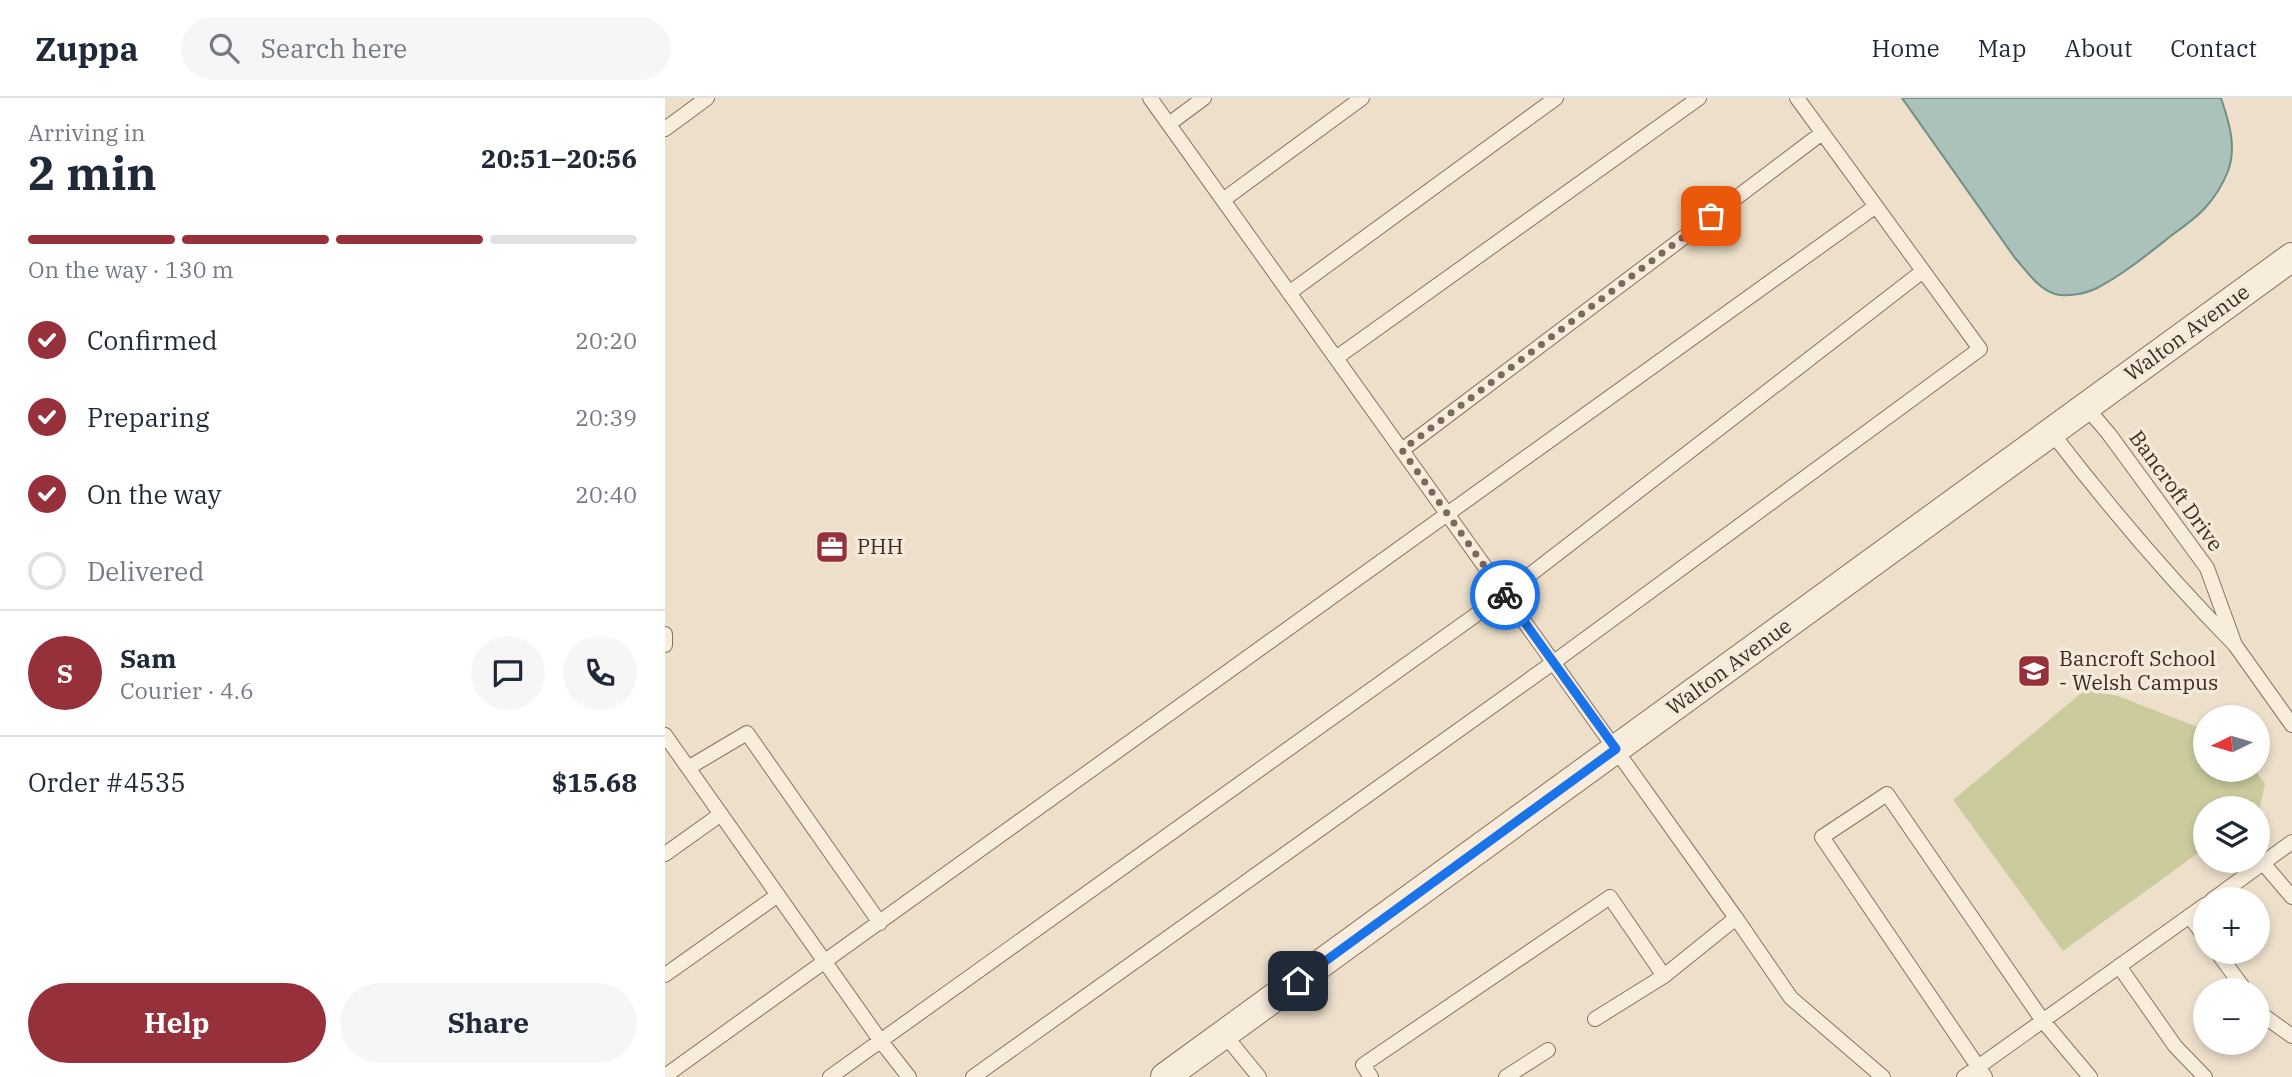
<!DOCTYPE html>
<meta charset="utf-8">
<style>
:root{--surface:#fff;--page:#f6f6f7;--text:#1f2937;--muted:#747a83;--line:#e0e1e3;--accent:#96313c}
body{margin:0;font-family:"IBM Plex Serif",serif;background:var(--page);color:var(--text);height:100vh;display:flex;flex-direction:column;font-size:26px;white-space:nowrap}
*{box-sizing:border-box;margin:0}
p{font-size:23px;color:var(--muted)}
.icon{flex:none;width:38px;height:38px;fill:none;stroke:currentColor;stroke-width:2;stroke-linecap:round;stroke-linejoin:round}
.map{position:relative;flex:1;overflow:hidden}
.panel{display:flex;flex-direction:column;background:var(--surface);width:665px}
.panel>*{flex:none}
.needle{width:46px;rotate:265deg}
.controls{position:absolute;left:1528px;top:607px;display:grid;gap:14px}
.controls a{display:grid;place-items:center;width:77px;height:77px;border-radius:50%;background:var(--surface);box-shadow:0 4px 10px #0003;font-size:35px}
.pin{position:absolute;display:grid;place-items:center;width:60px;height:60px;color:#fff;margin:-30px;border-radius:14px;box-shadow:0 4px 10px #0006}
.courier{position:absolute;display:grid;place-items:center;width:70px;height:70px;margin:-35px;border:5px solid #1a73e8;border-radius:50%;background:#fff;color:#222;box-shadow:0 2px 9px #0007}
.overview em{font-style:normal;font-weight:700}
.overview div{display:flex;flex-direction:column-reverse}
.overview{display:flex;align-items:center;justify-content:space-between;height:119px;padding:0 28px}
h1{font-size:46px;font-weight:700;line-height:52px}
.bar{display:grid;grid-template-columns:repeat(4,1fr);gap:10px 7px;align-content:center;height:84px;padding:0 28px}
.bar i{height:9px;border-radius:5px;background:var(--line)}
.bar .current{background:var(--accent)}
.bar p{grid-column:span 4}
.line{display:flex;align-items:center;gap:18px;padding:0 28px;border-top:2px solid var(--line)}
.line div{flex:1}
.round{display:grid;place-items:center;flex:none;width:74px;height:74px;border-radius:37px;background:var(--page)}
ol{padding:0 28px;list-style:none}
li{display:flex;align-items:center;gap:21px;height:77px}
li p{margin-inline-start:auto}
li .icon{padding:7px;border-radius:50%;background:var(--accent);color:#fff;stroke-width:4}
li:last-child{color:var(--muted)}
li i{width:38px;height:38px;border:4px solid var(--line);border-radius:50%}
.button{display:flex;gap:14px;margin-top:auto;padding:14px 28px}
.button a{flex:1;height:80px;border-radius:42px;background:var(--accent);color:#fff;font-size:28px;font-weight:700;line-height:80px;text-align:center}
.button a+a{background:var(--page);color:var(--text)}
header{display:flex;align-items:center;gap:42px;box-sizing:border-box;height:98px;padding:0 35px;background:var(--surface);border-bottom:2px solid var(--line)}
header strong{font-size:33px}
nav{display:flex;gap:38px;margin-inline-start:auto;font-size:24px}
.search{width:490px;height:63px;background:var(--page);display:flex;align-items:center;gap:18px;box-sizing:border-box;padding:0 24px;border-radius:38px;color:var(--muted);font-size:26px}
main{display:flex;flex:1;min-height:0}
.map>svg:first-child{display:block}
.green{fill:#cbcb9e}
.water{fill:#aac2b9;stroke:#719085;stroke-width:2}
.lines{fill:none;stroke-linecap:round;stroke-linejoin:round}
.lane-casing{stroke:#89715f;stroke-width:16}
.street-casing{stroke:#89715f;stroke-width:30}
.lane{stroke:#f8eddd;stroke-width:14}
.street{stroke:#f8eddd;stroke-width:28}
.done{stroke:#796a5d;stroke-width:7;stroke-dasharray:0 12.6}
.route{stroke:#1a73e8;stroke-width:9}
.labels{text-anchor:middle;stroke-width:7;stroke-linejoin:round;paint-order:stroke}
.street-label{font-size:21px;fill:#3b2b22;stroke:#f5ead9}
.poi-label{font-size:21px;fill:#3b2b22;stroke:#f5ead9;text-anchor:start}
</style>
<header>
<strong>Zuppa</strong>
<div class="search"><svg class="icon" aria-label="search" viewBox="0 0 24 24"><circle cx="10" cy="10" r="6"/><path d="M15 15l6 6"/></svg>Search here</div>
<nav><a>Home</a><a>Map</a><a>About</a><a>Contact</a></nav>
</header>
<main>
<section class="panel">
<div class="overview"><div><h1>2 min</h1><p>Arriving in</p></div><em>20:51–20:56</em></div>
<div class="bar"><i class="current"></i><i class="current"></i><i class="current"></i><i></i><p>On the way · 130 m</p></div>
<ol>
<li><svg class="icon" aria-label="check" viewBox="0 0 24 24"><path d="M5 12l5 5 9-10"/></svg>Confirmed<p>20:20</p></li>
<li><svg class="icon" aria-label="check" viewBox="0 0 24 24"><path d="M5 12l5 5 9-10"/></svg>Preparing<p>20:39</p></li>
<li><svg class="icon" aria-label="check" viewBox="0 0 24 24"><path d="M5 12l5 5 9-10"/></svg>On the way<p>20:40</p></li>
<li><i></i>Delivered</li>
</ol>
<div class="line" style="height:126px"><b class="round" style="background:var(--accent);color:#fff">S</b><div><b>Sam</b><p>Courier · 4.6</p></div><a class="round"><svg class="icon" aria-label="chat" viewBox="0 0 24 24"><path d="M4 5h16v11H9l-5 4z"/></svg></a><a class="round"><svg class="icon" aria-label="phone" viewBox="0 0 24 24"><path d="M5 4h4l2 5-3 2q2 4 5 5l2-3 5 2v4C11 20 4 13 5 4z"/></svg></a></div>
<div class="line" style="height:91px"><div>Order #4535</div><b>$15.68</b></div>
<div class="button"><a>Help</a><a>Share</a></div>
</section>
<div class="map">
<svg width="1627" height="979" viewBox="0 0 1627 979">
<rect width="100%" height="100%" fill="#eddfca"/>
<!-- green -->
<path class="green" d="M1420 592 1453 598 1540 632V672H1590L1600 686 1595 709 1593 712 1540 710V750L1398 853 1288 702Z"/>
<!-- water -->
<path class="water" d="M1237 0H1556C1564 24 1572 49 1563 73 1558 86 1549 100 1540 110 1531 120 1518 129 1507 137 1483 156 1459 176 1432 190 1420 196 1402 199 1390 196 1373 191 1361 172 1350 160Z"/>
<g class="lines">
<defs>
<path id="lane" d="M485 0 1071 820
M504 26 539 0
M0 31 42 0
M558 102 697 0
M624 195 891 0
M671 260 1034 0
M1387 335C1444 409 1504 480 1570 547L1542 470 1444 336 1421 309
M737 352 1157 35
M0 536V547
M1570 547 1627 627
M0 637 215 942 244 979
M23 670 82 635 215 825
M0 756 56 716
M1598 765 1627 744
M1547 802 1598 765 1627 799
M1524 818 1540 839
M1552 854 1580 892
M1454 868 1510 948 1540 979
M0 877 113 797
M1592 909 1599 918 1627 938
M930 921 999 878
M559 936 594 979
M0 978 1211 108
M165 979 840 496 1258 173
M308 979 889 564 1315 251 1132 0
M706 979 698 967 945 799 999 878 1071 820 1126 900 1218 979
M841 979 883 952
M1299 979 1540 807
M1320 979 1157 739 1222 696 1378 923 1425 979"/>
<path id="street" d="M500 979C876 705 1253 434 1627 159"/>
</defs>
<!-- lane casing -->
<use href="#lane" class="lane-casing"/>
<!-- street casing -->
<use href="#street" class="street-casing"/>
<!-- lane -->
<use href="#lane" class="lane"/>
<!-- street -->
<use href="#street" class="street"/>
</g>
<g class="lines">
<!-- done -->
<path class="done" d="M840 497 737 352 1046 118"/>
<!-- route -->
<path class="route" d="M633 883 951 651 840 497"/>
</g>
<!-- icons -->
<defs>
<symbol id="office-square" viewBox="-11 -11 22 22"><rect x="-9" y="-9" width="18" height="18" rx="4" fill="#96313c" stroke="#f5ead9"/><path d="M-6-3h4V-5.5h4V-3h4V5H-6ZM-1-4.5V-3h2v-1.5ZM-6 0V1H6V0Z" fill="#fff"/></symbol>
<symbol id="school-square" viewBox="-11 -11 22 22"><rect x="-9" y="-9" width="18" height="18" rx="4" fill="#96313c" stroke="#f5ead9"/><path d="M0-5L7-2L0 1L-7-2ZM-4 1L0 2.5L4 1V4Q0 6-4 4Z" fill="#fff"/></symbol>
</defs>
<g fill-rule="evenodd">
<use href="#office-square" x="148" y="430" width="38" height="38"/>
<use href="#school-square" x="1350" y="554" width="38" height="38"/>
</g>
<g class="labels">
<!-- street labels -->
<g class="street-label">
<text transform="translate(1522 235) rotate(-36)" y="7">Walton Avenue</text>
<text transform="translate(1511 393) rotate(54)" y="7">Bancroft Drive</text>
<text transform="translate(1064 569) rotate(-36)" y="7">Walton Avenue</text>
</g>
<!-- poi labels -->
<g class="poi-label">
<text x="192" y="456">PHH</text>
<text x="1394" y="568">Bancroft School<tspan x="1394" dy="24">- Welsh Campus</tspan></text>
</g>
</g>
</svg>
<div class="controls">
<a><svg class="needle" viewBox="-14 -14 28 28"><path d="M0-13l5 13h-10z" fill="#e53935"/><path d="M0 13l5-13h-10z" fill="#747a83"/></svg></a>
<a><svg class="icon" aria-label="layers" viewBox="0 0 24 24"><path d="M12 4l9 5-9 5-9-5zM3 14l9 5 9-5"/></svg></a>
<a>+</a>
<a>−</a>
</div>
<div class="pin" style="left:1046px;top:118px;background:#ea580c"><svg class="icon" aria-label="bag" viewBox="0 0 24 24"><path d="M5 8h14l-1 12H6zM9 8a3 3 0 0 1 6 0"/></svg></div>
<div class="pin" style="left:633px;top:883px;background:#1f2937"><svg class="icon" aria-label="home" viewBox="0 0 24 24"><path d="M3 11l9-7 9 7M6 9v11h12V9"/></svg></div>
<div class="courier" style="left:840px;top:497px"><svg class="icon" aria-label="bike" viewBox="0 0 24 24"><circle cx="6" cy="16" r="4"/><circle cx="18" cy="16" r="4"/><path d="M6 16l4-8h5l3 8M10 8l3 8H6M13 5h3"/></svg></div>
</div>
</main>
